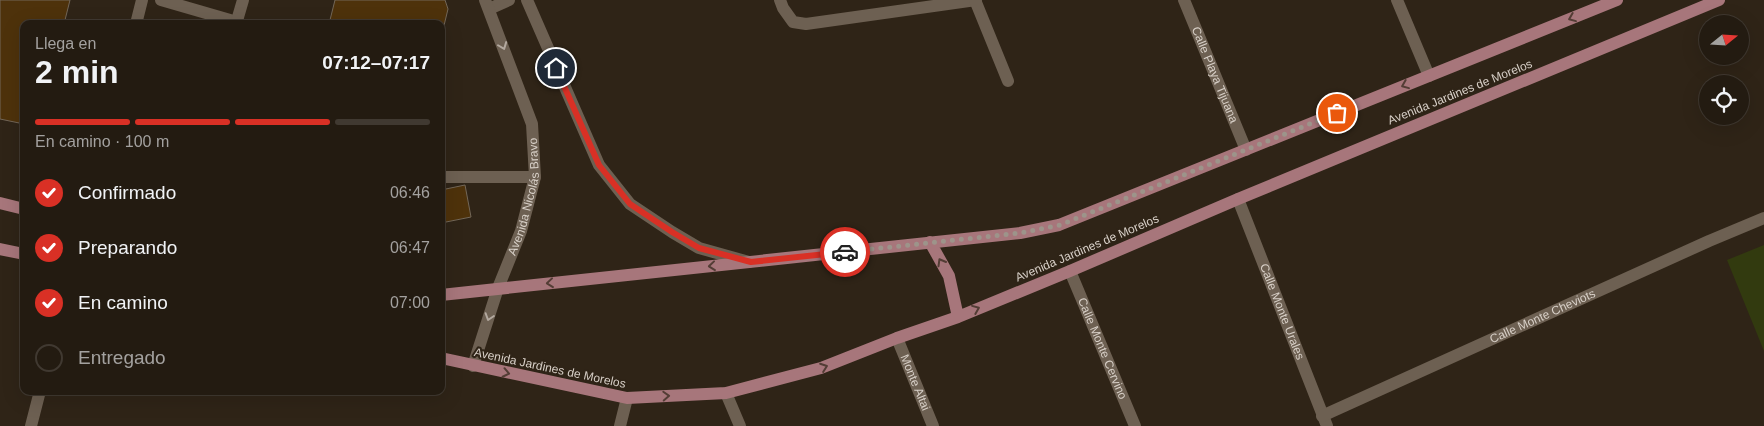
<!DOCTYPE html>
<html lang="es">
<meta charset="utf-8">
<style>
:root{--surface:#231b11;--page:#2b241a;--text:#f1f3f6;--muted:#a3a19f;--line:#403931;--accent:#d93025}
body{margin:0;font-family:Helvetica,sans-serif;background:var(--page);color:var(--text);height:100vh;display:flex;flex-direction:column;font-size:19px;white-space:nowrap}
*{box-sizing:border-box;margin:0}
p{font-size:16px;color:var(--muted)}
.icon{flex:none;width:28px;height:28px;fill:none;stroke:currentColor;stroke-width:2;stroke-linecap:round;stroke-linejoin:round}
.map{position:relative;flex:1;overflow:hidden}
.sheet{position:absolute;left:20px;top:20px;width:425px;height:375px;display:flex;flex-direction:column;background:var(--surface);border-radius:10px;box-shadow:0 5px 20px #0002,0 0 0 1px var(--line)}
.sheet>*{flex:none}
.needle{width:32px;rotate:72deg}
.buttons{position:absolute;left:1699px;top:15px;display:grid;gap:10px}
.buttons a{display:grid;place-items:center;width:50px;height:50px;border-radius:50%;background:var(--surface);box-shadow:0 5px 20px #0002,0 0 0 1px var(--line);font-size:25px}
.pin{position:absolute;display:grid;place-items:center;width:42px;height:42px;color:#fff;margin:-21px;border:2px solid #fff;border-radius:50%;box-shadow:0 1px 5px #0007}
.courier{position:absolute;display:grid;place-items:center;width:50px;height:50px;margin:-25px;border:4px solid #d93025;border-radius:50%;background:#fff;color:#222;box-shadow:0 1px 6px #0007}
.summary em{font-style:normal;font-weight:800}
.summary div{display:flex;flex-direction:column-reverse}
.summary{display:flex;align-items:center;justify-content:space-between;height:85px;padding:0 15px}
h1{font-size:32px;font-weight:800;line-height:38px}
.bar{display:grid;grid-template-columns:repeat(4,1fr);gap:8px 5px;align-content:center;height:60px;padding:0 15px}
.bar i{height:6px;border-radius:4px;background:var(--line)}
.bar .on{background:var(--accent)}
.bar p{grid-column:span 4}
ol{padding:0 15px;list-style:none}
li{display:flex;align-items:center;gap:15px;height:55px}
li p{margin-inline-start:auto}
li .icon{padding:5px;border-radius:50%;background:var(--accent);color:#fff;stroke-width:4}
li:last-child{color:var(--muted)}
li i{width:28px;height:28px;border:2px solid var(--line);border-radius:50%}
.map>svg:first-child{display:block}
.green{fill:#323a0f}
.building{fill:#4e320b;stroke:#736758}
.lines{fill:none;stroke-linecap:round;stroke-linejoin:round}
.minor{stroke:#6d6052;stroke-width:12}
.major{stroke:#a7767b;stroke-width:12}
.oneway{stroke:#533d35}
.oneway2{stroke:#b3a99f}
.done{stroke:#9d948a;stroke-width:5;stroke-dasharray:0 9}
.route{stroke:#d93025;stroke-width:6}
.labels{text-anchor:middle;stroke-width:4;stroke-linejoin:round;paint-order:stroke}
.street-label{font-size:12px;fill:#d8d0c8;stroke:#2f2417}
</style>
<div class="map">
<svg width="1764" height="426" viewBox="0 0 1764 426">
<rect width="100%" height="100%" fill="#2f2417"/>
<!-- green -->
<path class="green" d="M1764 245V351L1727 260Z"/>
<!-- building -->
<path class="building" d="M0 0H70L64 24H24V124L0 119Z
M335 0H445L448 9 441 38V24H329Z
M465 185 471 217 441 223V190Z"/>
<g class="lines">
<!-- minor -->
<g class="minor">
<path d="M161 0 237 22"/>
<path d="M527 0 599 165 630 204 672 232 699 248 749 262"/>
<path d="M780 0 783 8 793 22 806 24 976 0"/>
<path d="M975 0 1008 81"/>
<path id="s1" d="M1184 0 1246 150"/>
<path d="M1397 0 1429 76"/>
<path d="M489 9 509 0"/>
<path d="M136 24 142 0"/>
<path d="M236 24 243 0"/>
<path d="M441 177H535"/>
<path id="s2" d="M1238 199 1327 426"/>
<path id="s3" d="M1070 271 1135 426"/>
<path id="s4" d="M897 338 933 426"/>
<path id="s5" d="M473 366 498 288 521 231 535 177 532 124 485 0"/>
<path d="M726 393 740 426"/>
<path id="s6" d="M1322 416 1709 241 1764 218"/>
<path d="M31 426 40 391"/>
<path d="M620 426 627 398"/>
</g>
<!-- major -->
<path class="major" d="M0 203 24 209
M930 242 949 276 958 317
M0 249 24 254
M441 295 1020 233 1059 225 1617 0
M441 358 627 398 726 393 821 368 897 338 958 317 1070 271 1238 199 1719 0"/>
</g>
<!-- one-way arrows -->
<defs><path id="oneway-chevron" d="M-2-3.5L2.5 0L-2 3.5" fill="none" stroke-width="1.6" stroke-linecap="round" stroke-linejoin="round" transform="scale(1.25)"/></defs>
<g class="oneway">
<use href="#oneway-chevron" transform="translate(1572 18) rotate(158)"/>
<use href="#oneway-chevron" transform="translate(1405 85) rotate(158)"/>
<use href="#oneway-chevron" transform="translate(941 262) rotate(-120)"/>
<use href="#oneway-chevron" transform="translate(712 266) rotate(174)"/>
<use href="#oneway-chevron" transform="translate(550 283) rotate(174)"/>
<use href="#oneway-chevron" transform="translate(976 309) rotate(-22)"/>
<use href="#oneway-chevron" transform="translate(824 367) rotate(-20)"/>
<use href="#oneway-chevron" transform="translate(506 373) rotate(12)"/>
<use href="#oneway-chevron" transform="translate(666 396) rotate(-3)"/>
</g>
<g class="oneway2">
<use href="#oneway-chevron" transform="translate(503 46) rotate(69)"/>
<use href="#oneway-chevron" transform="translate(489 317) rotate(108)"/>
</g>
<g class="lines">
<!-- done -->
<path class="done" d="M845 252 1020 233 1060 225 1337 113"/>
<!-- route -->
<path class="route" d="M556 68 599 165 630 204 672 232 699 248 751 262 845 252"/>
</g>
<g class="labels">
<!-- street labels -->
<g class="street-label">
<text dy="4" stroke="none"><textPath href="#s1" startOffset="81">Calle Playa Tijuana</textPath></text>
<text transform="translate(1460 92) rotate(-22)" y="4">Avenida Jardines de Morelos</text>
<text dy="4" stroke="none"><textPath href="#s5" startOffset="178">Avenida Nicolás Bravo</textPath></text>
<text transform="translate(1087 248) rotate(-23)" y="4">Avenida Jardines de Morelos</text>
<text dy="4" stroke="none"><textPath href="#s2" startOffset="121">Calle Monte Urales</textPath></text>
<text dy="4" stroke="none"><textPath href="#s6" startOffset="242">Calle Monte Cheviots</textPath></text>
<text dy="4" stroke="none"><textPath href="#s3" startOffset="84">Calle Monte Cervino</textPath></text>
<text transform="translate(550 368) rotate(12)" y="4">Avenida Jardines de Morelos</text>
<text dy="4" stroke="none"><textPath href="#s4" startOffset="48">Monte Altai</textPath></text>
</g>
</g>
</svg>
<div class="buttons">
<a><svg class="needle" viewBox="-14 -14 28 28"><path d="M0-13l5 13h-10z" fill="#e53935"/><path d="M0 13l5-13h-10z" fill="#a3a19f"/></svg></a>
<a><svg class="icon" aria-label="locate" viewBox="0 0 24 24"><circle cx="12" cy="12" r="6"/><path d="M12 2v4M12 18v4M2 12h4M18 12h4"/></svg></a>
</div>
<div class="pin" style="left:1337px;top:113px;background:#ea580c"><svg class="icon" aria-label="bag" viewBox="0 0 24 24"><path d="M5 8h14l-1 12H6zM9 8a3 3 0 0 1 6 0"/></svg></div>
<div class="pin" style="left:556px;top:68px;background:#1f2937"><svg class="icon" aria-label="home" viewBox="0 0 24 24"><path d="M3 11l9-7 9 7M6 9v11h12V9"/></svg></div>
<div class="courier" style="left:845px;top:252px"><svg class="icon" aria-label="car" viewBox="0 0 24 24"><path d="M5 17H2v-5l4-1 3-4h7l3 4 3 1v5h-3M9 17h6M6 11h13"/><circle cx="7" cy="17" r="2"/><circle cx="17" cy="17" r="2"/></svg></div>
<section class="sheet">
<div class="summary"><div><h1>2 min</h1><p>Llega en</p></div><em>07:12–07:17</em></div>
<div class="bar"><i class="on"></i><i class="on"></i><i class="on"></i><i></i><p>En camino · 100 m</p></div>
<ol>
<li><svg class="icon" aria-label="check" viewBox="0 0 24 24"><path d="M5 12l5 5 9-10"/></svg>Confirmado<p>06:46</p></li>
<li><svg class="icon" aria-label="check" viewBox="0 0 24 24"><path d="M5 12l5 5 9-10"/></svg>Preparando<p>06:47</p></li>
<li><svg class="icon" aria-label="check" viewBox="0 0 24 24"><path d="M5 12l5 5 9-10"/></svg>En camino<p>07:00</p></li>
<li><i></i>Entregado</li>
</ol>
</section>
</div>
